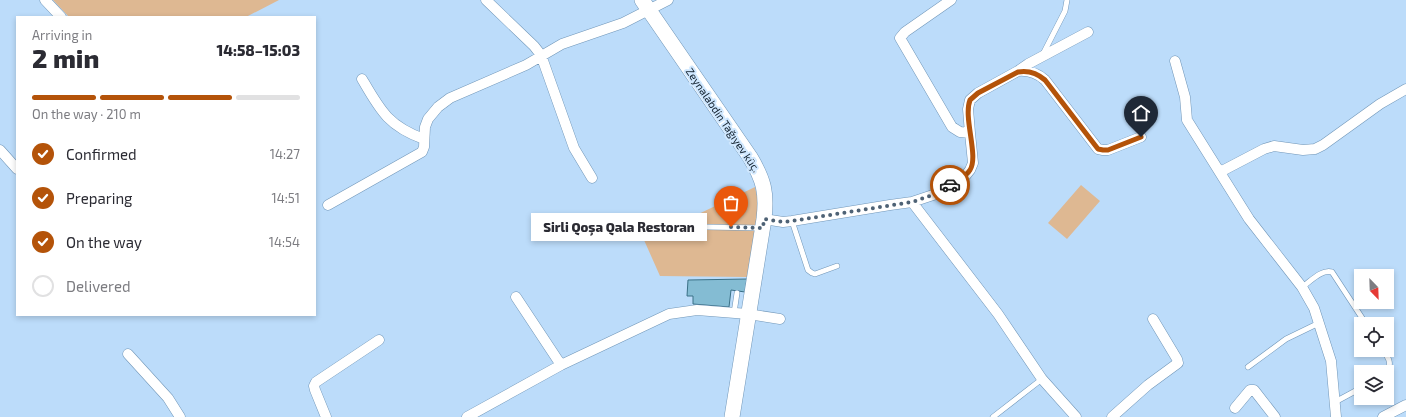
<!DOCTYPE html>
<meta charset="utf-8">
<style>
:root{--surface:#fff;--page:#f7f7f7;--text:#2b2b33;--muted:#7c7c81;--line:#e1e1e2;--accent:#b45309}
body{margin:0;font-family:"Exo 2",sans-serif;background:var(--page);color:var(--text);height:100vh;display:flex;flex-direction:column;font-size:15px;white-space:nowrap}
*{box-sizing:border-box;margin:0}
p{font-size:13px;color:var(--muted)}
.icon{flex:none;width:22px;height:22px;fill:none;stroke:currentColor;stroke-width:2;stroke-linecap:round;stroke-linejoin:round}
.map{position:relative;flex:1;overflow:hidden}
.side{position:absolute;left:16px;top:16px;width:300px;height:300px;display:flex;flex-direction:column;background:var(--surface);border-radius:0px;box-shadow:0 2px 6px #0003}
.side>*{flex:none}
.needle{width:26px;rotate:157deg}
.controls{position:absolute;left:1354px;top:269px;display:grid;gap:8px}
.controls a{display:grid;place-items:center;width:40px;height:40px;border-radius:0px;background:var(--surface);box-shadow:0 2px 6px #0003;font-size:20px}
.pin{position:absolute;display:grid;place-items:center;width:34px;height:34px;color:#fff;margin:-41px -17px;border-radius:50% 50% 50% 0;rotate:-45deg;box-shadow:0 0 4px #0007}
.pin .icon{rotate:45deg}
.courier{position:absolute;display:grid;place-items:center;width:40px;height:40px;margin:-20px;border:3px solid #b45309;border-radius:50%;background:#fff;color:#222;box-shadow:0 1px 5px #0007}
.bubble{position:absolute;height:28px;border-radius:0px;background:var(--surface);box-shadow:0 2px 6px #0003;font-size:13px;font-weight:800;line-height:28px;text-align:center}
.headline em{font-style:normal;font-weight:800}
.headline div{display:flex;flex-direction:column-reverse}
.headline{display:flex;align-items:center;justify-content:space-between;height:68px;padding:0 16px}
h1{font-size:26px;font-weight:800;line-height:30px}
.bar{display:grid;grid-template-columns:repeat(4,1fr);gap:6px 4px;align-content:center;height:48px;padding:0 16px}
.bar i{height:5px;border-radius:3px;background:var(--line)}
.bar .current{background:var(--accent)}
.bar p{grid-column:span 4}
ol{padding:0 16px;list-style:none}
li{display:flex;align-items:center;gap:12px;height:44px}
li p{margin-inline-start:auto}
li .icon{padding:4px;border-radius:50%;background:var(--accent);color:#fff;stroke-width:4}
li:last-child{color:var(--muted)}
li i{width:22px;height:22px;border:2px solid var(--line);border-radius:50%}
.map>svg:first-child{display:block}
.green{fill:#deb892}
.building{fill:#84bcd3;stroke:#3a7086}
.lines{fill:none;stroke-linecap:round;stroke-linejoin:round}
.lane-casing{stroke:#7096b8;stroke-width:6}
.street-casing{stroke:#7096b8;stroke-width:11}
.secondary-casing{stroke:#7096b8;stroke-width:16}
.lane{stroke:#fff;stroke-width:5}
.street{stroke:#fff;stroke-width:10}
.secondary{stroke:#fff;stroke-width:15}
.done{stroke:#4e6275;stroke-width:4;stroke-dasharray:0 7.2}
.route{stroke:#b45309;stroke-width:5}
.labels{text-anchor:middle;stroke-width:4;stroke-linejoin:round;paint-order:stroke}
.street-label{font-size:11px;fill:#12212e;stroke:#d0e8ff}
</style>
<div class="map">
<svg width="1406" height="417" viewBox="0 0 1406 417">
<rect width="100%" height="100%" fill="#bcdcfa"/>
<!-- green -->
<path class="green" d="M53 0H279L246 17H69Z
M1081 185 1100 201 1067 239 1048 223Z
M755 187 759 206 747 277 660 276 644 240Z"/>
<!-- building -->
<path class="building" d="M747 279 745 292 731 290 729 307 693 304V296H687L688 280Z"/>
<g class="lines">
<defs>
<path id="lane" d="M1043 54 1065 11 1067 0
M792 221 808 270 812 273 815 274 837 266
M707 227 762 228
M1302 287C1310 282 1321 269 1332 272L1366 324
M734 313 737 293
M1383 350C1388 357 1393 364 1386 372
M1248 367 1286 339 1319 323
M1335 402 1361 388
M993 417 1042 379"/>
<path id="street" d="M45 0 61 17
M486 0 534 46 541 55 574 148 592 178
M1175 61 1185 97 1187 120 1249 219 1302 287 1314 308 1331 361 1336 417
M1018 71 1028 64 1088 32
M362 79C380 110 388 126 424 139
M970 133 968 109 970 100 978 93 1018 71C1029 70 1037 73 1045 80L1098 149 1103 150H1108L1141 137
M0 150 17 169
M1220 172 1264 149 1274 146 1303 150 1315 149 1323 145 1380 104 1406 89
M912 202 998 314 1042 379 1076 417
M328 205 422 152 424 147 425 127 428 119 438 107 450 98 526 65 562 44 623 23 668 0
M764 219 783 222 792 221 890 205 912 202 936 194 966 175 970 170 973 163 970 133 960 132 952 127 900 38 905 32 951 0
M516 297 561 365
M128 354 168 398 180 417
M1235 408 1250 390H1254L1275 417
M326 417 315 390 314 386 316 382 379 340
M467 417 561 365 669 314 697 310 748 314 780 319
M1112 417 1148 385 1178 363 1177 359 1153 319
M1383 417 1406 405"/>
<path id="secondary" d="M642 0 750 157C764 180 767 193 764 219L732 417"/>
</defs>
<!-- lane casing -->
<use href="#lane" class="lane-casing"/>
<!-- street casing -->
<use href="#street" class="street-casing"/>
<!-- secondary casing -->
<use href="#secondary" class="secondary-casing"/>
<!-- lane -->
<use href="#lane" class="lane"/>
<!-- street -->
<use href="#street" class="street"/>
<!-- secondary -->
<use href="#secondary" class="secondary"/>
</g>
<g class="lines">
<!-- done -->
<path class="done" d="M731 227 763 228 764 219 784 222 792 221 912 202 936 194 950 185"/>
<!-- route -->
<path class="route" d="M950 185C956 181 966 177 970 170 979 156 963 118 970 100L978 93 1018 72C1029 70 1037 73 1045 80L1098 149 1103 150H1108L1141 137"/>
</g>
<g class="labels">
<!-- street labels -->
<g class="street-label">
<text transform="translate(723 120) rotate(56)" y="4">Zeynalabdin Tağıyev küç.</text>
</g>
</g>
</svg>
<div class="controls">
<a><svg class="needle" viewBox="-14 -14 28 28"><path d="M0-13l5 13h-10z" fill="#e53935"/><path d="M0 13l5-13h-10z" fill="#7c7c81"/></svg></a>
<a><svg class="icon" aria-label="locate" viewBox="0 0 24 24"><circle cx="12" cy="12" r="6"/><path d="M12 2v4M12 18v4M2 12h4M18 12h4"/></svg></a>
<a><svg class="icon" aria-label="layers" viewBox="0 0 24 24"><path d="M12 4l9 5-9 5-9-5zM3 14l9 5 9-5"/></svg></a>
</div>
<div class="pin" style="left:731px;top:227px;background:#ea580c"><svg class="icon" aria-label="bag" viewBox="0 0 24 24"><path d="M5 8h14l-1 12H6zM9 8a3 3 0 0 1 6 0"/></svg></div>
<div class="pin" style="left:1141px;top:137px;background:#1f2937"><svg class="icon" aria-label="home" viewBox="0 0 24 24"><path d="M3 11l9-7 9 7M6 9v11h12V9"/></svg></div>
<div class="courier" style="left:950px;top:185px"><svg class="icon" aria-label="car" viewBox="0 0 24 24"><path d="M5 17H2v-5l4-1 3-4h7l3 4 3 1v5h-3M9 17h6M6 11h13"/><circle cx="7" cy="17" r="2"/><circle cx="17" cy="17" r="2"/></svg></div>
<div class="bubble" style="left:531px;top:213px;width:176px">Sirli Qoşa Qala Restoran</div>
<section class="side">
<div class="headline"><div><h1>2 min</h1><p>Arriving in</p></div><em>14:58–15:03</em></div>
<div class="bar"><i class="current"></i><i class="current"></i><i class="current"></i><i></i><p>On the way · 210 m</p></div>
<ol>
<li><svg class="icon" aria-label="check" viewBox="0 0 24 24"><path d="M5 12l5 5 9-10"/></svg>Confirmed<p>14:27</p></li>
<li><svg class="icon" aria-label="check" viewBox="0 0 24 24"><path d="M5 12l5 5 9-10"/></svg>Preparing<p>14:51</p></li>
<li><svg class="icon" aria-label="check" viewBox="0 0 24 24"><path d="M5 12l5 5 9-10"/></svg>On the way<p>14:54</p></li>
<li><i></i>Delivered</li>
</ol>
</section>
</div>
